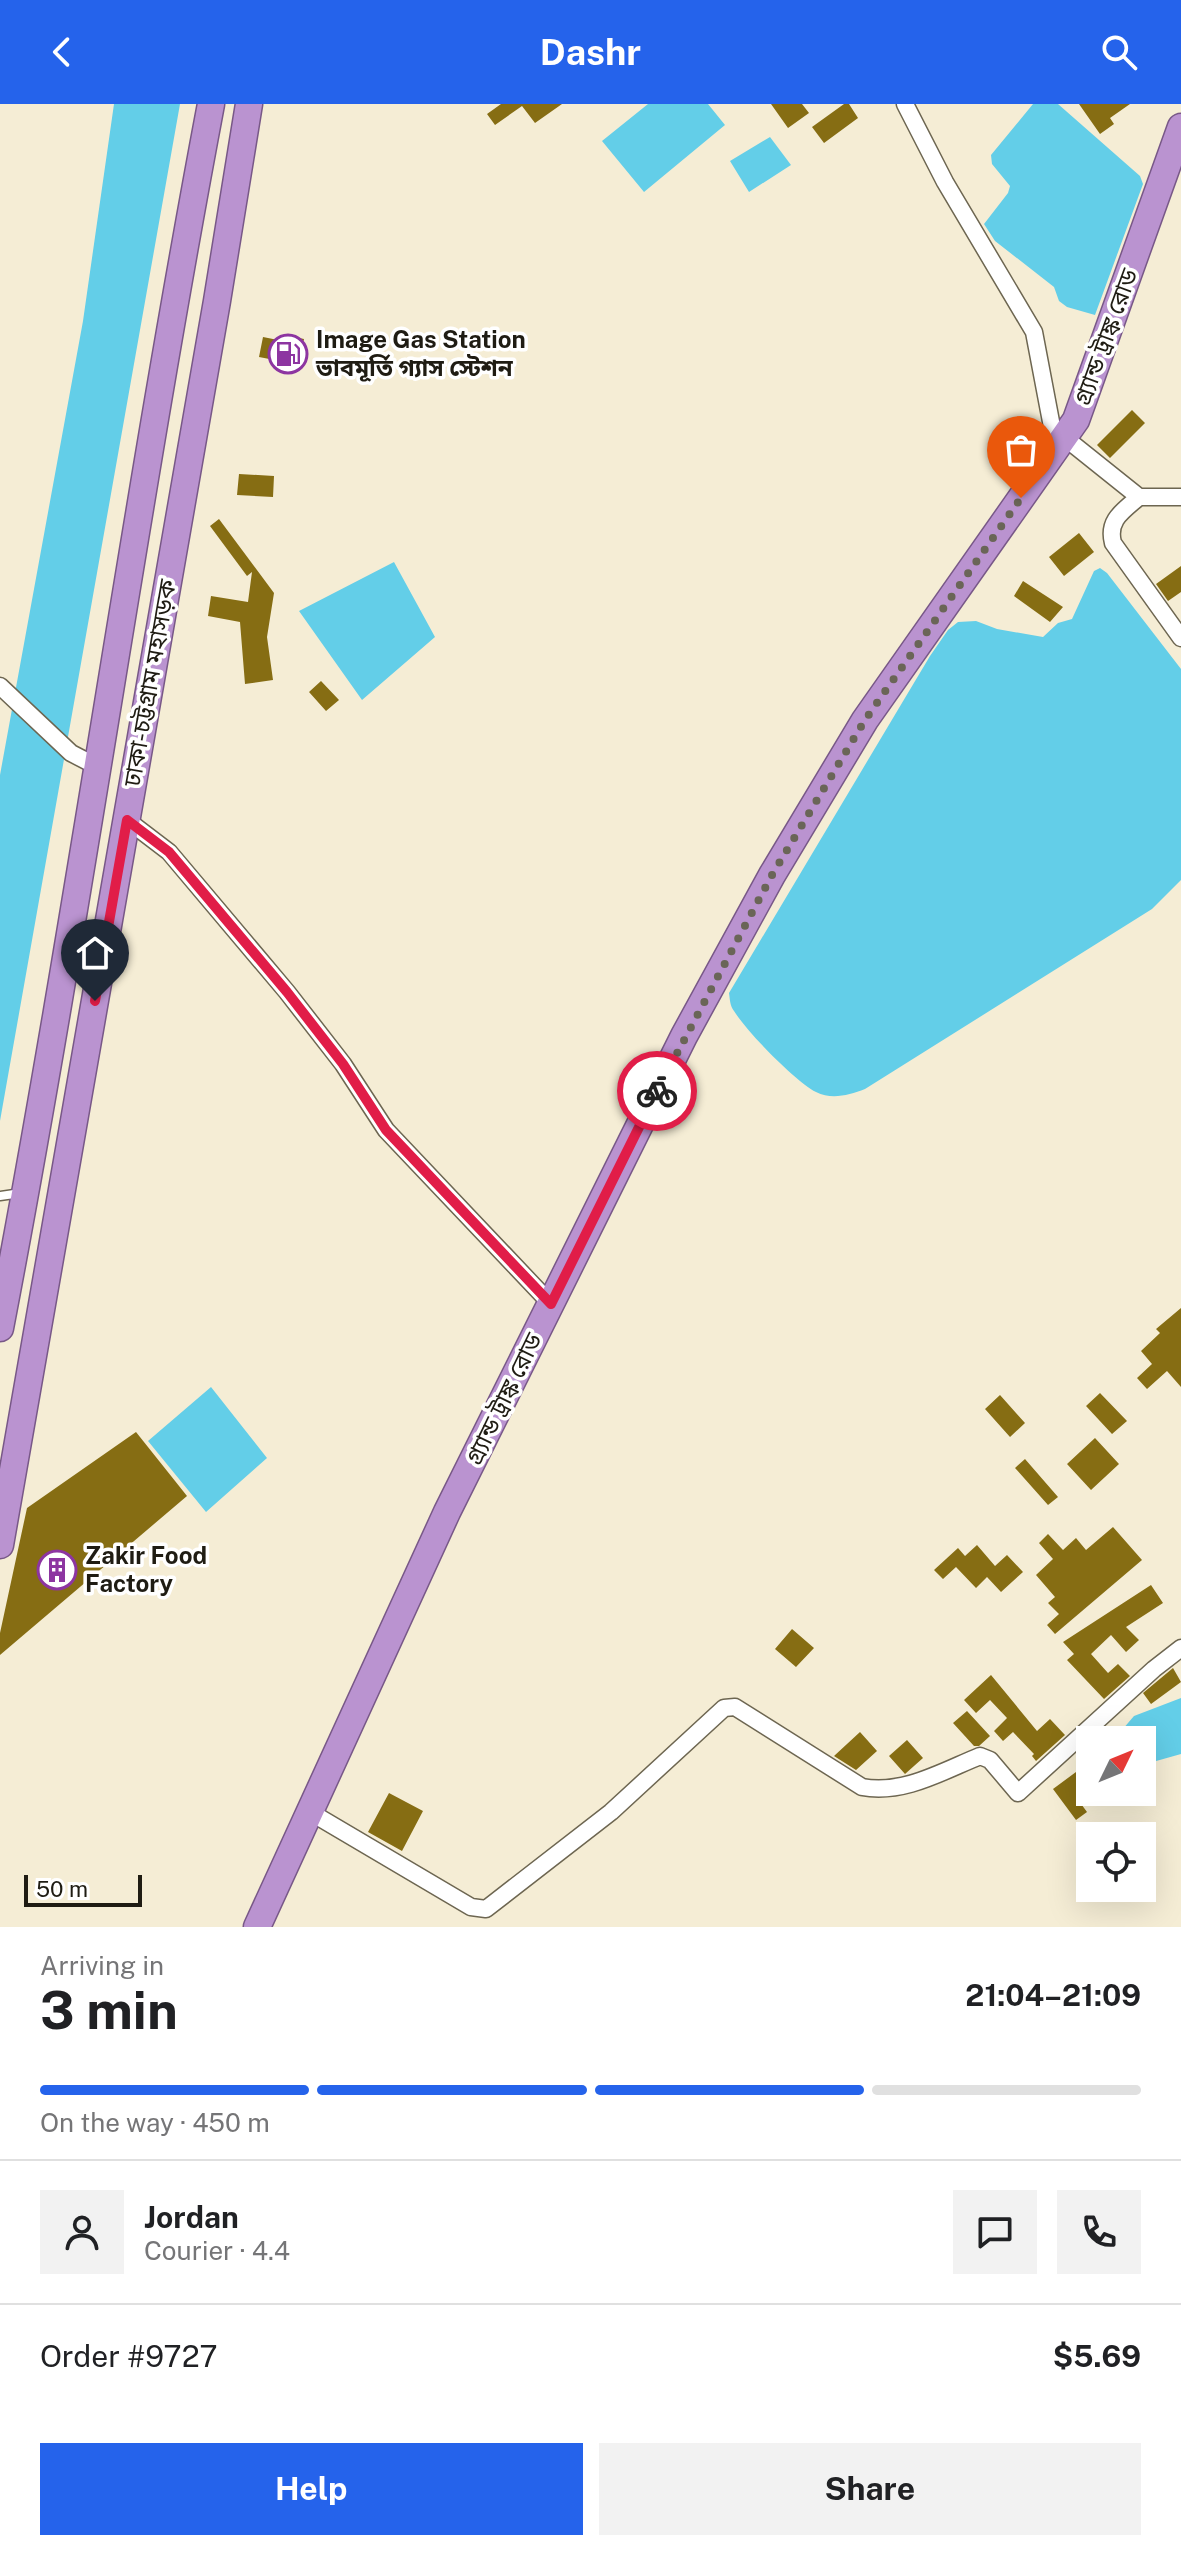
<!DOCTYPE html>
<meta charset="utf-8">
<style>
:root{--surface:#fff;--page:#f2f2f2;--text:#202124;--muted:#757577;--line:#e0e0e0;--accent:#2563eb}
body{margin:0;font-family:"Public Sans","Noto Sans Bengali",sans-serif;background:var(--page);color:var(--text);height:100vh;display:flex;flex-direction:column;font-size:30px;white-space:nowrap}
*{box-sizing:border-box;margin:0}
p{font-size:26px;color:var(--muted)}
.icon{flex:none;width:44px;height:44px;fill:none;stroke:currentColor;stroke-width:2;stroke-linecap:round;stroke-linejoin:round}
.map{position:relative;height:1823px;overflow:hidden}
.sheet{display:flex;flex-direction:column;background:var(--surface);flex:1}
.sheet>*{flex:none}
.needle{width:52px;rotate:47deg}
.tools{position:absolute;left:1076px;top:1622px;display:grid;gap:16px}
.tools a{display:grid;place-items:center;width:80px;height:80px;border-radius:0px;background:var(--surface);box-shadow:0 8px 32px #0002;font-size:40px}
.scale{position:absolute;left:24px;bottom:20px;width:118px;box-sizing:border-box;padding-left:8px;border:4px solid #1f1c13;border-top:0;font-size:22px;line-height:28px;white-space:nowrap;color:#1f1c13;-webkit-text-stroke:6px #fff;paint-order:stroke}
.pin{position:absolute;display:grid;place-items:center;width:68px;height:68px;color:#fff;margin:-82px -34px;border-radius:50% 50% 50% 0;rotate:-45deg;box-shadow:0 0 8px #0007}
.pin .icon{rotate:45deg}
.courier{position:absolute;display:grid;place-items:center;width:80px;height:80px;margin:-40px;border:6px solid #e11d48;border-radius:50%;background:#fff;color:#222;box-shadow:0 2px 10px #0007}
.overview em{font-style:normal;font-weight:700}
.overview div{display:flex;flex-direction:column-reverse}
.overview{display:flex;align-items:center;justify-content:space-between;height:136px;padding:0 40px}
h1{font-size:52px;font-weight:700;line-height:60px}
.bar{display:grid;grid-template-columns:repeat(4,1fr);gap:12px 8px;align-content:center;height:96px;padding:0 40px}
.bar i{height:10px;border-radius:6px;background:var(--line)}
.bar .active{background:var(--accent)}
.bar p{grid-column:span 4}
.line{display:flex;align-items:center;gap:20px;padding:0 40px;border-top:2px solid var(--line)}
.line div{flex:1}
.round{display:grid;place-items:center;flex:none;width:84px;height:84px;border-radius:0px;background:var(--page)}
.action{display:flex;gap:16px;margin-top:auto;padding:16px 40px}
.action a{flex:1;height:92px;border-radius:0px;background:var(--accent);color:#fff;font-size:32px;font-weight:700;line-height:92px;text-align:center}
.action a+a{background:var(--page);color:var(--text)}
header{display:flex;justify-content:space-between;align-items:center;height:104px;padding:0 40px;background:var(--accent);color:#fff;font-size:36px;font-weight:700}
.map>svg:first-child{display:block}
.water{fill:#63cee8}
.building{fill:#866d13}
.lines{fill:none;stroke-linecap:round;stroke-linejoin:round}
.service-casing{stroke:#6d6651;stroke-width:11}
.minor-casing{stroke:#6d6651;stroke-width:19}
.trunk-casing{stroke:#785887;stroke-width:29}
.service{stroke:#fff;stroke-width:8}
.minor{stroke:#fff;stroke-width:16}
.trunk{stroke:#ba93d0;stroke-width:26}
.done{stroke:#6a6557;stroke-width:8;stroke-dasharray:0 14.4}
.route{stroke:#e11d48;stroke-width:10}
.labels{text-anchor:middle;stroke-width:7;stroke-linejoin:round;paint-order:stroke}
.street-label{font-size:24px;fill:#1f1c13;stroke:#fff}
.poi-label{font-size:24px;font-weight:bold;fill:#1f1c13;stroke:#fff;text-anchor:start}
</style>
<header><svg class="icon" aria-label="back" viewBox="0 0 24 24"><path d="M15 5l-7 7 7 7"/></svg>Dashr<svg class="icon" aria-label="search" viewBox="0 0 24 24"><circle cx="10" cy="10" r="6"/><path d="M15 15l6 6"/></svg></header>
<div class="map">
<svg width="1181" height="1823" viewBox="0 0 1181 1823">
<rect width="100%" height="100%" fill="#f5edd5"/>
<!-- water -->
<path class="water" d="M114 0H180L0 1017V671L83 217Z
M648 0H708L725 21 644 88 602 37Z
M1033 0H1058L1140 72 1143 80 1095 211 1067 203 1059 197 1054 183 995 137 984 120 1008 89 1010 82 992 60 991 51Z
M770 33 791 61 749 88 730 57Z
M394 458 435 533 362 596 299 507Z
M1100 464 1107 469 1181 565V776L1152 805 865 985C849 991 832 996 816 988 795 977 747 928 734 907 730 902 730 896 729 889L930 552 948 526 958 518 976 517 997 525 1043 533 1058 519 1072 515 1094 467Z
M211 1283 267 1354 206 1408 148 1337Z
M1181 1594V1650L1142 1661V1636H1116V1633L1134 1612Z"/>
<!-- building -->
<path class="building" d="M501 0H562L535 19 522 2 495 21 487 10Z
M771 0H802L809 9 788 24Z
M844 0H849L858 14 824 39 812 23Z
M1079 0H1130L1110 14 1114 20 1100 30Z
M289 232 304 235 297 267 284 264 285 258 259 253 263 233 288 238Z
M1132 306 1145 319 1110 354 1097 341Z
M239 370 274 372 273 393 237 391Z
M219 415 274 489 267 533 273 576 245 580 240 518 208 512 211 492 248 498 252 468 247 472 210 422Z
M1079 429 1094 448 1064 472 1049 453Z
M1181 462V488L1168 497 1156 480Z
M1023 477 1063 503 1050 518 1014 492Z
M321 577 339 596 326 607 309 588Z
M1181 1204V1283L1167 1267 1147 1285 1137 1274 1152 1260 1141 1247 1160 1229 1156 1225Z
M1100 1289 1127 1317 1112 1330 1086 1302Z
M1000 1291 1025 1319 1010 1333 985 1305Z
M136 1328 187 1392 0 1551V1529L27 1404Z
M1095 1334 1119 1360 1091 1386 1067 1360Z
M1025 1355 1058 1393 1048 1401 1015 1364Z
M1113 1423 1142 1456 1055 1530 1047 1521 1059 1510 1048 1499 1055 1493 1036 1471 1053 1455 1039 1439 1048 1430 1063 1446 1076 1434 1086 1446Z
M977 1441 995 1462 1007 1451 1023 1468 1001 1488 987 1473 976 1484 956 1463 943 1475 934 1466 958 1444 965 1452Z
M1151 1481 1163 1499 1126 1523 1139 1536 1126 1548 1111 1531 1091 1550 1108 1569 1118 1560 1130 1572 1104 1595 1067 1556 1074 1550 1063 1538Z
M792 1525 814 1544 796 1563 775 1545Z
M1173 1564 1181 1578 1151 1600 1143 1589Z
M991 1571 1037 1627 1050 1615 1065 1631 1036 1657 1032 1652 1034 1650 1013 1628 1003 1637 994 1627 1007 1614 990 1596 976 1609 964 1596Z
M967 1607 990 1632 979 1642H974L953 1619Z
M860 1628 877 1647 856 1666 834 1652Z
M907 1636 923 1654 905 1670 889 1652Z
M1076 1668 1088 1684 1076 1693 1087 1708 1076 1716 1053 1685Z
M389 1689 423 1707 402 1747 368 1728Z"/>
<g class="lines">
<defs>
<path id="service" d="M0 1092 21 1089"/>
<path id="minor" d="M905 0 945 78 1034 228 1056 344
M1064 333 1139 393H1181
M1139 393C1123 407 1107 416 1113 439L1181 534
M0 582 71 649 98 663
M127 716 169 748 287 888 343 960 386 1026 551 1200
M310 1708 471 1803 486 1805 611 1708 724 1604 735 1603 862 1683C903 1691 943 1667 980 1652L990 1656 1018 1689 1154 1565 1181 1544"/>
<path id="trunk" d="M0 1224C78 817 134 407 211 0
M0 1441 217 197 249 0
M257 1823 447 1408 684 932 772 771 865 616 1076 316 1181 23"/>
</defs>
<!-- service casing -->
<use href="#service" class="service-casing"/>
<!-- minor casing -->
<use href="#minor" class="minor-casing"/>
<!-- trunk casing -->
<use href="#trunk" class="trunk-casing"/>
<!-- service -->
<use href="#service" class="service"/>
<!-- minor -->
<use href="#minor" class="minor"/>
<!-- trunk -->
<use href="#trunk" class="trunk"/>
</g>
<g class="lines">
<!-- done -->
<path class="done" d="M657 987 772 771 865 616 1021 394"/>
<!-- route -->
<path class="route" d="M95 897 127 716 169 748 287 888 343 960 386 1026 551 1200 657 987"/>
</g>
<!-- icons -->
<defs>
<symbol id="fuel-ring" viewBox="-11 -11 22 22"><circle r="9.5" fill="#fff" stroke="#8d35a1" stroke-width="1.5"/><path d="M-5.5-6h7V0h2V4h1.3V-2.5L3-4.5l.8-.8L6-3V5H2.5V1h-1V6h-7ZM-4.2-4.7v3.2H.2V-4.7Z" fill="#8d35a1"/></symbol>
<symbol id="building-ring" viewBox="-11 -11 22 22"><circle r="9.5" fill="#fff" stroke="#8d35a1" stroke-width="1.5"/><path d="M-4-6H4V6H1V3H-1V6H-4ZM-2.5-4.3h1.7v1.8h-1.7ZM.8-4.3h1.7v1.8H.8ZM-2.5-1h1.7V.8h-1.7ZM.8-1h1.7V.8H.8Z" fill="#8d35a1"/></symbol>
</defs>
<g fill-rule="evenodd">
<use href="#fuel-ring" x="266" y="228" width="44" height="44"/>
<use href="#building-ring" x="35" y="1444" width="44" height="44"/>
</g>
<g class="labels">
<!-- street labels -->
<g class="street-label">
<text transform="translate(1106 233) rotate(-70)" y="8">গ্র্যান্ড ট্রাঙ্ক রোড</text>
<text transform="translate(150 579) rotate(-80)" y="8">ঢাকা-চট্টগ্রাম মহাসড়ক</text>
<text transform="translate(504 1295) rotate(-64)" y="8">গ্র্যান্ড ট্রাঙ্ক রোড</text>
</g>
<!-- poi labels -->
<g class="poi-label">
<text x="316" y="244">Image Gas Station<tspan x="316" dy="28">ভাবমূর্তি গ্যাস স্টেশন</tspan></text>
<text x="85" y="1460">Zakir Food<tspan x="85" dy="28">Factory</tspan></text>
</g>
</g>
</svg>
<div class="tools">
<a><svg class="needle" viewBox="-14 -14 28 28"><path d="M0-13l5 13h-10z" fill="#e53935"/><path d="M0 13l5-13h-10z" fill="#757577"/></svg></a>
<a><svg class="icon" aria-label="locate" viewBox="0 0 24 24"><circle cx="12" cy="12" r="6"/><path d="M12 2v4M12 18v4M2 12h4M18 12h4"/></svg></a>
</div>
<div class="scale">50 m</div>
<div class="pin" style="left:1021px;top:394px;background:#ea580c"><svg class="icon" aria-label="bag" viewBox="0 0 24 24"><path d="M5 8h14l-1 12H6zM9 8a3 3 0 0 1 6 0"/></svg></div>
<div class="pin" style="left:95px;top:897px;background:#1f2937"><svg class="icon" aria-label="home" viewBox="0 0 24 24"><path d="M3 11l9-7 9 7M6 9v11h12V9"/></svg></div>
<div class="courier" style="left:657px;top:987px"><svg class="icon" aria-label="bike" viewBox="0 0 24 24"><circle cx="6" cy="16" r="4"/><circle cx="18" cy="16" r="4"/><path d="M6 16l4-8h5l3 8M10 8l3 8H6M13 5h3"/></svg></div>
</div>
<section class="sheet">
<div class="overview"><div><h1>3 min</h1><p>Arriving in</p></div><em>21:04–21:09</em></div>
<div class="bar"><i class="active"></i><i class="active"></i><i class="active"></i><i></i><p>On the way · 450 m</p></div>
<div class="line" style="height:144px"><a class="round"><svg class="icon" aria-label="person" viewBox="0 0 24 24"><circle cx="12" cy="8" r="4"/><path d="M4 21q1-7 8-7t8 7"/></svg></a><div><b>Jordan</b><p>Courier · 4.4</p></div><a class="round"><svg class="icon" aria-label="chat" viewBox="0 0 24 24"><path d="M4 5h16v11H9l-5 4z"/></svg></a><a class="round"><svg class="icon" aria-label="phone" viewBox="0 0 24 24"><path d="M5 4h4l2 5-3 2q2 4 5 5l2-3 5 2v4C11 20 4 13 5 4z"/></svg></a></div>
<div class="line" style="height:104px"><div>Order #9727</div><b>$5.69</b></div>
<div class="action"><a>Help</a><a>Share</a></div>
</section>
